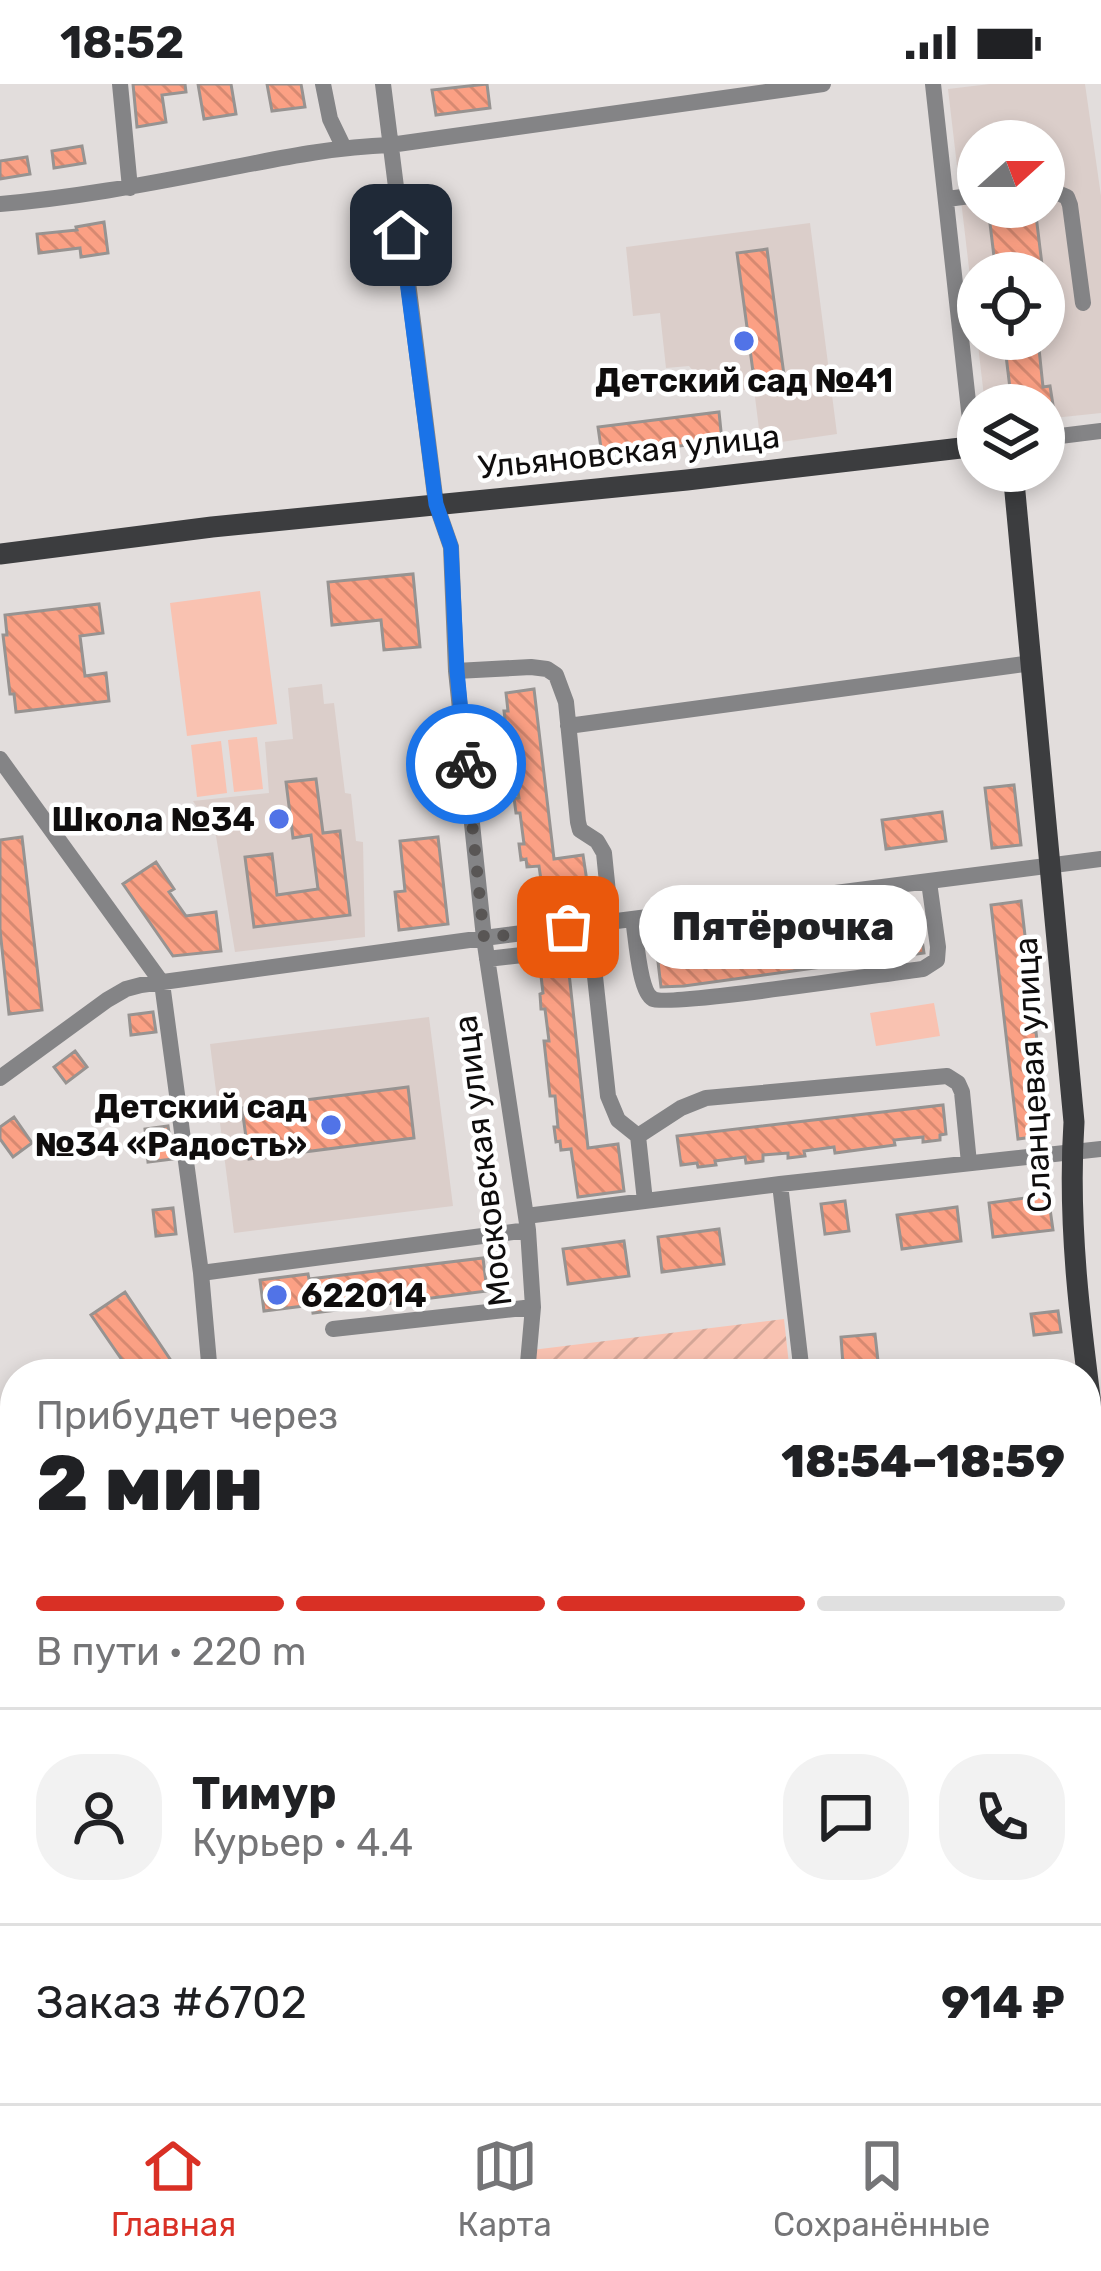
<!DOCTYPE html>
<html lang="ru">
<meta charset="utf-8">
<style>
:root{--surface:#fff;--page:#f2f2f2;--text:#202124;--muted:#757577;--line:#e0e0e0;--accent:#d93025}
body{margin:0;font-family:Rubik,sans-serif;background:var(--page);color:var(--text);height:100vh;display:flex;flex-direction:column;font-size:45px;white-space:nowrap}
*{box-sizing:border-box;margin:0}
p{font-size:39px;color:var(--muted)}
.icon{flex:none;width:66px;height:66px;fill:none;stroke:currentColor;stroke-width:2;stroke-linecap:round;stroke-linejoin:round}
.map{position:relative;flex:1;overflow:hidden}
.sheet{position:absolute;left:0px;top:1275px;width:1101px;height:744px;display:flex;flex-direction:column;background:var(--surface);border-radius:48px 48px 0 0;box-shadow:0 6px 18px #0003}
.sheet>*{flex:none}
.needle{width:78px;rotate:69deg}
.tools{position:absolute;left:957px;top:36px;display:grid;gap:24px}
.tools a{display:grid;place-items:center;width:108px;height:108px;border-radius:50%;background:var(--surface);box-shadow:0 6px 18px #0003;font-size:60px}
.pin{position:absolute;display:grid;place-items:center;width:102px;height:102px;color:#fff;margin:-51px;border-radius:24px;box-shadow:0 6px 18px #0006}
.courier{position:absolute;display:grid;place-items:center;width:120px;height:120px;margin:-60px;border:9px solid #1a73e8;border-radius:50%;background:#fff;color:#222;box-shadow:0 3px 15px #0007}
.bubble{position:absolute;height:84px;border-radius:42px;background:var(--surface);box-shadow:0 6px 18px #0003;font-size:39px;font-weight:800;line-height:84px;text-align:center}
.headline em{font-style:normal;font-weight:800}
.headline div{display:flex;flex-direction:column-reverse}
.headline{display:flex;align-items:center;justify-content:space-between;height:204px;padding:0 36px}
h1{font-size:78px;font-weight:800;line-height:90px}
.bar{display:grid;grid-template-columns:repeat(4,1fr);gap:18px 12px;align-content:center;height:144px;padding:0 36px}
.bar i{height:15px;border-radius:9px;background:var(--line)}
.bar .current{background:var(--accent)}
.bar p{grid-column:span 4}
.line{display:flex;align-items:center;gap:30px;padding:0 36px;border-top:3px solid var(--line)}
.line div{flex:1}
.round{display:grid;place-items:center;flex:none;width:126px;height:126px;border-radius:48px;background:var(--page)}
.status{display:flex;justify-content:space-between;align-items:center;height:84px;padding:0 60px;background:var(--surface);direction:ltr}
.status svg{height:33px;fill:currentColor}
.dock{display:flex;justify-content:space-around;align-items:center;height:168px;border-top:3px solid var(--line);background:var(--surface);font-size:33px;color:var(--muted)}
.dock a{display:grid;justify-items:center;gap:6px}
.dock .current{color:var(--accent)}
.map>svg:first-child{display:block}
.built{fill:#dbceca;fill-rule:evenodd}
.garden{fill:url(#garden-furrows)}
.pitch{fill:#f9c2b1}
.building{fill:url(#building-back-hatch);stroke:#979391;stroke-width:3}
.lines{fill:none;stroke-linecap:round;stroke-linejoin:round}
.minor{stroke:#848486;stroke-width:16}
.major{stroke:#3c3d3f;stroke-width:21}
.done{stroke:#595655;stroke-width:12;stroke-dasharray:0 21.6}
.route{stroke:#1a73e8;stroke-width:15}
.poi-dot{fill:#5173e7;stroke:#fff;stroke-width:4.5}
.labels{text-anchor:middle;stroke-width:9;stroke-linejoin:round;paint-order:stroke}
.poi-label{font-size:33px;font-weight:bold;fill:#0f0d0d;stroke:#fff;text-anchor:end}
.street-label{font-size:33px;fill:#0f0d0d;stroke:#fff}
</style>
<div class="status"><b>18:52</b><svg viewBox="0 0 49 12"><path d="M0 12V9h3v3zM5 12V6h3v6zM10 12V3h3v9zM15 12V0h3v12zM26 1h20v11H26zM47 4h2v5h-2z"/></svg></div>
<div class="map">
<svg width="1101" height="2019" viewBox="0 0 1101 2019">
<defs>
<pattern id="garden-furrows" width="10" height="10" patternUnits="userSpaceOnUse" patternTransform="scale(3)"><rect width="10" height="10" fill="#f9c2b1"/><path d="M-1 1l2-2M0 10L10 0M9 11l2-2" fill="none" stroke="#d4a697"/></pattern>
<pattern id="building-back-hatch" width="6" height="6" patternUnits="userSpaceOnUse" patternTransform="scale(3)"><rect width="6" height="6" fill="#fba084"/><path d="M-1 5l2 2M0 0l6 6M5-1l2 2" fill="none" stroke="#d68971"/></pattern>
</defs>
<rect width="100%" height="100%" fill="#e2dddc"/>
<!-- built -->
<path class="built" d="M990 0H1085L1101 112V329L1044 335V321H985L948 5ZM978 57H1044V123H978ZM978 189H1044V255H978Z
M810 139 837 350 761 361 754 305 712 309 689 282 666 284 660 229 633 232 626 163Z
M322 600 324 620 334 619 345 709 351 710 356 757 363 758 365 853 235 868 216 752 193 717 269 709 265 658 293 655 288 604Z
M429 933 453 1122 234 1149 210 960Z"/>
<!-- garden -->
<path class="garden" d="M784 1235 790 1290H534L532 1266Z
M298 2004H871L872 2019H300Z"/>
<!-- pitch -->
<path class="pitch" d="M260 507 277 640 187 652 170 519Z
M257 653 263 705 234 708 228 656Z
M221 657 227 709 197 713 191 661Z
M934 919 940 952 876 962 870 929Z"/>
<!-- building -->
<path class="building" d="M133 0H185L186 8 162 11 166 38 137 43Z
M198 0H231L236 30 204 35Z
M267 0H301L305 23 272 27Z
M487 0 490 24 436 31 432 6Z
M82 62 85 79 54 84 52 67Z
M27 73 30 90 0 95V77Z
M988 123H1035L1043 189H996Z
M104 138 108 169 81 173 80 164 39 169 37 150 77 146 76 143Z
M767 165 784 291 754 295 737 169Z
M1004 255H1038L1043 303 1050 302 1053 321H1012Z
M719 328 722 357 602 371 598 343Z
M413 490 420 563 384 566 381 536 332 541 328 498Z
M99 520 103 549 80 552 85 592 106 589 109 617 16 628 14 610H10L3 551H7L5 531Z
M534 605 554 775 583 771 591 824 546 831 539 782 527 783 526 775 521 776 519 760H524L520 729H516L514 714H519L515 688H511L509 674H514L510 642 506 643 504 627H508L506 609Z
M316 695 323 749 340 747 350 831 254 843 245 773 272 770 277 811 318 805 311 751 293 754 286 698Z
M1014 701 1021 761 992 764 985 704Z
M942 728 946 757 886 765 882 736Z
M22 753 42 926 9 930 0 846V756Z
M438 753 448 840 399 846 395 808 405 807 400 757Z
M156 778 174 805 169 808 186 832 216 828 221 867 173 872 123 800Z
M1021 817 1033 921H1029L1032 948H1036L1048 1051 1018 1055 991 821Z
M903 843 904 846 920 843 924 869 684 902 661 903 658 878H664L663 874 681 872 682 875 712 871 711 868 728 866 729 870 754 867 753 862 770 860V864L799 860 798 856 856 849 857 853 886 849V845Z
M569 889 588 1064 618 1060 624 1107 578 1113 571 1065 561 1066 560 1057 556 1058 554 1043H558L555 1012H550L544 957H549L545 925H541L540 910 543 909 541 892Z
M153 928 156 948 131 951 129 931Z
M75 967 87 983 66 999 54 983Z
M408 1003 414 1054 249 1075 242 1024Z
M943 1021 946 1050 940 1051V1056L923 1058V1053L894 1056 895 1061 835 1069 834 1063 804 1067 805 1072 788 1074V1069L763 1071V1077L746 1079 745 1073 715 1077 716 1081 698 1083 697 1079 681 1081 677 1052Z
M14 1033 32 1059 13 1073 0 1055V1043Z
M168 1042 173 1075 148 1078 145 1045Z
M1048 1111 1053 1146 993 1153 989 1119Z
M845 1117 849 1147 825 1150 821 1120Z
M957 1123 961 1157 902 1165 897 1131Z
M173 1124 176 1150 156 1152 153 1126Z
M719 1145 724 1180 662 1188 658 1153Z
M624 1157 629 1192 568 1200 563 1165Z
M483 1174 487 1207 313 1229 312 1221 264 1227 260 1196 308 1190 309 1195Z
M125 1208 180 1290H102L122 1276 91 1231Z
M1058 1227 1061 1248 1034 1251 1031 1230Z
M875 1250 878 1277 843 1281 841 1253Z
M1101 1719V1757L1086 1759V1721Z"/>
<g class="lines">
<!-- minor -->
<path class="minor" d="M120 0 130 104
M323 0 330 35 343 62
M383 0 436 420 451 463 456 587 484 854 528 1146 533 1223 527 1290
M933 0 973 363
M1044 103 1067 113 1070 121 1083 219
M947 115 978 111
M0 120C72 114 143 101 214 87 272 76 330 63 390 61L823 0
M1044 354 1101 347
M456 587 531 583 547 585 556 591 566 618 578 738 580 746 597 757 604 769 611 838
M568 642 1032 579
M0 675 162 899 201 1189 210 1290
M633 835C636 851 639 908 653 915 667 923 889 889 923 885L937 876 938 863 929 798
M487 875 576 865 593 874 608 1012 618 1036 638 1052 645 1117
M0 994 107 916 126 905 141 901 484 854 1101 775
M638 1052 681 1024 706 1014 947 992 958 999 962 1008 969 1079
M780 1100 802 1290
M526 1132 780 1100 1101 1065
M201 1189 528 1146
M333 1245 533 1223
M0 1484 15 1482
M90 2004 92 2019
M409 2004 411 2019
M578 2004 580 2019
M750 2004 752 2019
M885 2004 887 2019
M263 2019 282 2017"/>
<!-- major -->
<path class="major" d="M1013 387 1074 1038C1066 1158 1086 1279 1101 1398
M0 470 212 443 687 396 978 362"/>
</g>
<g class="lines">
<!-- done -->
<path class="done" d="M466 680 484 854 568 843"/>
<!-- route -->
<path class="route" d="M401 151 436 420 451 463 457 587 466 680"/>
</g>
<!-- markers -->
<g class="poi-dot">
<circle cx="744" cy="257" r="12"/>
<circle cx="279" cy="735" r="12"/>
<circle cx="331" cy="1041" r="12"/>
<circle cx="277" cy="1211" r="12"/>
</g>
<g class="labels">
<!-- poi labels -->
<g class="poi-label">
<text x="744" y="308" text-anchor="middle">Детский сад №41</text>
<text x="255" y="747">Школа №34</text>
<text x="307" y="1034">Детский сад<tspan x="307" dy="38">№34 «Радость»</tspan></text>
<text x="301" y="1223" text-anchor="start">622014</text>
</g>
<!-- street labels -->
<g class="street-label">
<text transform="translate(629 367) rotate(-6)" y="12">Ульяновская улица</text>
<text transform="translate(1032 991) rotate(-93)" y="12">Сланцевая улица</text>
<text transform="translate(482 1077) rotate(-97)" y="12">Московская улица</text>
</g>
</g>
</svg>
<div class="tools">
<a><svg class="needle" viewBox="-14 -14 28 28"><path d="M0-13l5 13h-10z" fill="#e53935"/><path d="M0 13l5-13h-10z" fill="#757577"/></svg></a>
<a><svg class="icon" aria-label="locate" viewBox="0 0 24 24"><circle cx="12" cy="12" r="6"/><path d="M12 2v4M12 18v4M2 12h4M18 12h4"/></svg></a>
<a><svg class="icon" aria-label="layers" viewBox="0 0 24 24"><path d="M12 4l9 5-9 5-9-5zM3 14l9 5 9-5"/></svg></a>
</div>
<div class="pin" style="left:568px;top:843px;background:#ea580c"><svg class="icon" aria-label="bag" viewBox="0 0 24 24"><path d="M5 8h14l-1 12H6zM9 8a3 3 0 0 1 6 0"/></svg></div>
<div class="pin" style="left:401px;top:151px;background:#1f2937"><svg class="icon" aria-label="home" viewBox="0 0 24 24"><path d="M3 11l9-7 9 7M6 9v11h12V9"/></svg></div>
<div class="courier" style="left:466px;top:680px"><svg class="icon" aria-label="bike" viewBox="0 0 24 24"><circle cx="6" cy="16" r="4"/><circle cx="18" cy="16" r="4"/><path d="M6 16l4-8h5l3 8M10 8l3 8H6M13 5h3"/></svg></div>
<div class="bubble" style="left:639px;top:801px;width:288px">Пятёрочка</div>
<section class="sheet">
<div class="headline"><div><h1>2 мин</h1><p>Прибудет через</p></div><em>18:54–18:59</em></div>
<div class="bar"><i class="current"></i><i class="current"></i><i class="current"></i><i></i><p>В пути · 220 m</p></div>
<div class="line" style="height:216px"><a class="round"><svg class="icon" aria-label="person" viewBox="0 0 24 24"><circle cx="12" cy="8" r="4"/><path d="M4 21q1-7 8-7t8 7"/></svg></a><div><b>Тимур</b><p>Курьер · 4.4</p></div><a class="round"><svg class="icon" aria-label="chat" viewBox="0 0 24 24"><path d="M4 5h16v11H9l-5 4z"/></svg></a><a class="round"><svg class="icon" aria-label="phone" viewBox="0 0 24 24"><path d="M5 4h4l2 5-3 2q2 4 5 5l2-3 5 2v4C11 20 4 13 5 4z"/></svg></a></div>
<div class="line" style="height:156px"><div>Заказ #6702</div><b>914 ₽</b></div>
</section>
</div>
<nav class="dock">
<a class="current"><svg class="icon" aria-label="home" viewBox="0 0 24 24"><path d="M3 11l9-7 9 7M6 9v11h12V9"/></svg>Главная</a>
<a><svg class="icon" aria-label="map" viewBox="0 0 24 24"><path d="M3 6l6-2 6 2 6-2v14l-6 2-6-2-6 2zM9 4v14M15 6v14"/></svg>Карта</a>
<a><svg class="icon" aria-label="saved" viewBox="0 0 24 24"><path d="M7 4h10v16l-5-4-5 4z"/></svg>Сохранённые</a>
</nav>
